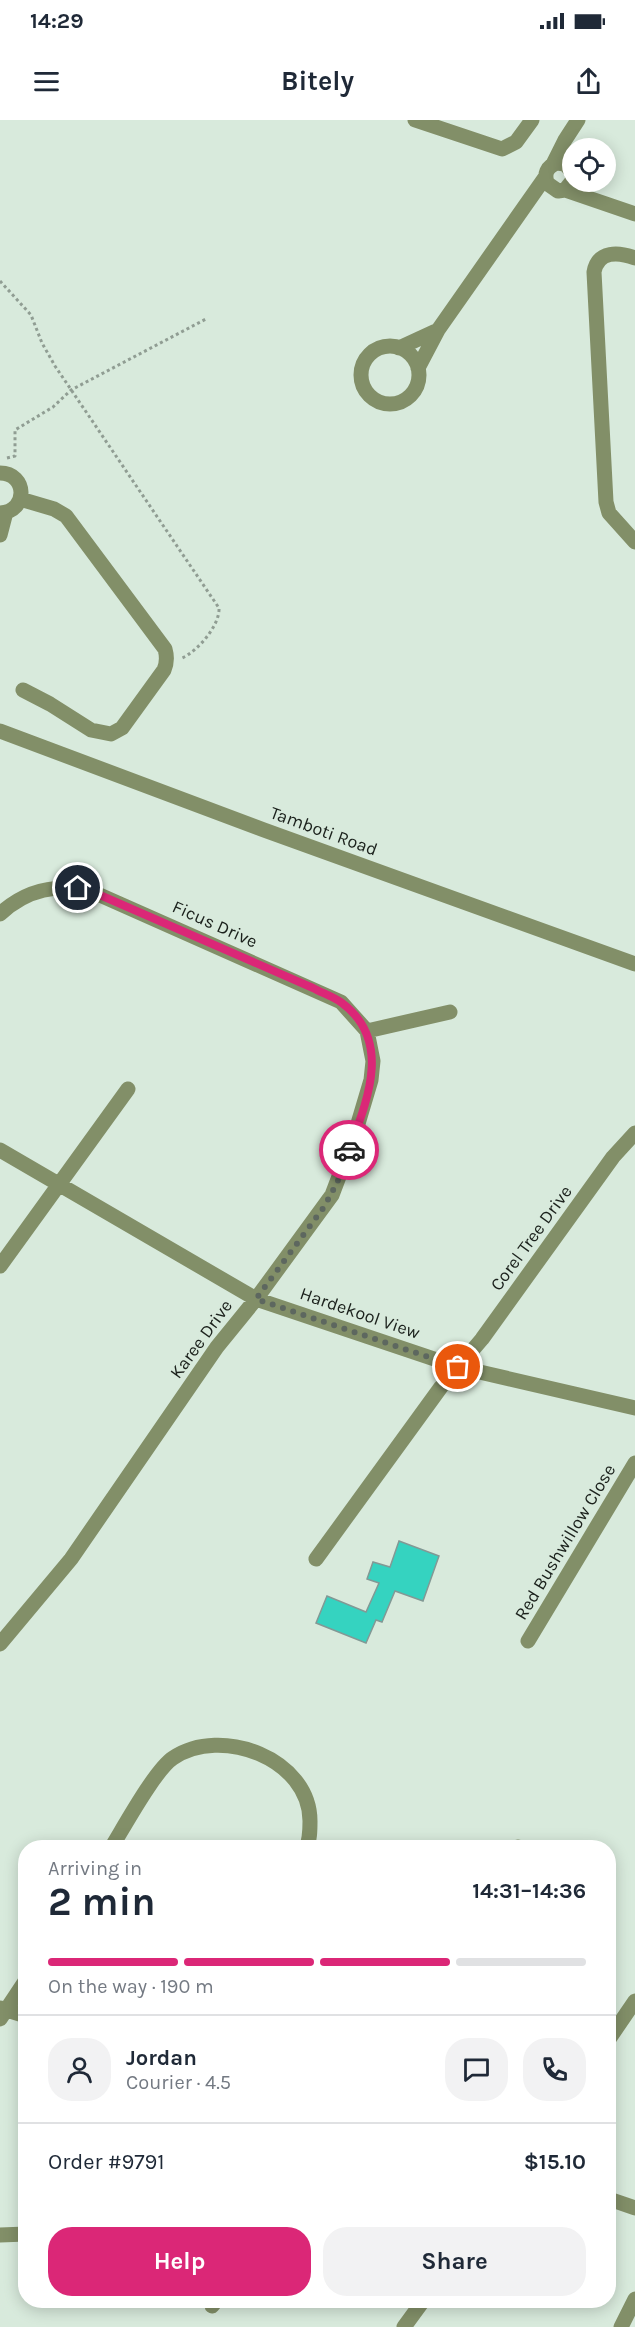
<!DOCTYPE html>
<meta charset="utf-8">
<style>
:root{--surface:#fff;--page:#f2f2f3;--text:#1f2937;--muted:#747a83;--line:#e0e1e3;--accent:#db2777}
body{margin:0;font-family:Karla,sans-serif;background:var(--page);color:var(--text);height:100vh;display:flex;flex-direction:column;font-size:22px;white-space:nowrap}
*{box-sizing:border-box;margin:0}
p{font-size:20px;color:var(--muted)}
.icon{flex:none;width:33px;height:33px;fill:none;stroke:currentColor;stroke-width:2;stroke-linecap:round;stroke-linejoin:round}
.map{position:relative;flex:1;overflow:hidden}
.panel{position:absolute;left:18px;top:1720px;width:598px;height:468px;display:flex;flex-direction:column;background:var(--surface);border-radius:24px;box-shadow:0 3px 15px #0003}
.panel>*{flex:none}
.buttons{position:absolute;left:562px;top:18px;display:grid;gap:12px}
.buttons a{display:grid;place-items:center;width:54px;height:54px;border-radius:50%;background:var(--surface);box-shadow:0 3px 15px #0003;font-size:30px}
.pin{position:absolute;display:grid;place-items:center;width:51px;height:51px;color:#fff;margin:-26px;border:3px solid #fff;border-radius:50%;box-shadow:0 2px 6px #0007}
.courier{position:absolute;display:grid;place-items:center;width:60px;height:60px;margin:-30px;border:4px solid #db2777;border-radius:50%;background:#fff;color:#222;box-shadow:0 2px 8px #0007}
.head em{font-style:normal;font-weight:700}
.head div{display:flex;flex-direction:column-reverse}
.head{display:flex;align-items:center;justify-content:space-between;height:102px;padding:0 30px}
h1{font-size:39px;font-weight:700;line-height:45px}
.bar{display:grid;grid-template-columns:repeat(4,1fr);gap:9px 6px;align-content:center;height:72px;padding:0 30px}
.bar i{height:8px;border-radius:4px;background:var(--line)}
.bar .on{background:var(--accent)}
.bar p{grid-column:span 4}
.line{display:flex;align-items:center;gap:15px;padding:0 30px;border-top:2px solid var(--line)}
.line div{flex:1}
.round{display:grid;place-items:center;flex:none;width:63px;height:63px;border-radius:24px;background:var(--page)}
.button{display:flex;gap:12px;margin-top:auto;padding:12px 30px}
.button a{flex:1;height:69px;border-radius:24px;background:var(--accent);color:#fff;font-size:24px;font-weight:700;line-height:69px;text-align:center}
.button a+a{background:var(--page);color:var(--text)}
.status{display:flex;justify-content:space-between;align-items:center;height:42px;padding:0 30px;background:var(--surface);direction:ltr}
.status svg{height:16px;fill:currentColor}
header{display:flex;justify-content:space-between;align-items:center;height:78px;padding:0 30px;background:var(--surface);font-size:27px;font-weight:700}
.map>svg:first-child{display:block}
.building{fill:#35d3c0;stroke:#829995;stroke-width:1.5}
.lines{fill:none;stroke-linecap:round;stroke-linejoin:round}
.path{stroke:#909d93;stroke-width:3;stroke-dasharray:3 3;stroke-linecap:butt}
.minor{stroke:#828f68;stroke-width:15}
.done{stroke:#5d675f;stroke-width:6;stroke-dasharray:0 10.8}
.route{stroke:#db2777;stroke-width:8}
.labels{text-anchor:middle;stroke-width:4.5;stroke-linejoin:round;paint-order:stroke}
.street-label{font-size:18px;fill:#1b211c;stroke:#d8eadc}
</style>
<div class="status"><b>14:29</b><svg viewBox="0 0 49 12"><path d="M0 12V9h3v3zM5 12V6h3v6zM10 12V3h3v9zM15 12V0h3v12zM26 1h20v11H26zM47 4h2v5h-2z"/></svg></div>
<header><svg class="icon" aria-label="menu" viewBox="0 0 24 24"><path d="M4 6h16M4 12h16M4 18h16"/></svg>Bitely<svg class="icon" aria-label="share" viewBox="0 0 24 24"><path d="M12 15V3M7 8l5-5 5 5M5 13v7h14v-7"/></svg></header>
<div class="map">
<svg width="635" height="2207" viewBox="0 0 635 2207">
<rect width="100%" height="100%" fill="#d8eadc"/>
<!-- building -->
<path class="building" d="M399 1421 439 1436 423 1481 395 1471 382 1502 376 1500 366 1523 316 1503 327 1476 366 1492 379 1463 367 1459 373 1442 390 1447Z"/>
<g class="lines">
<!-- path -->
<path class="path" d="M0 161 31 195 42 223 55 246 219 488C220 505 198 531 182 538
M7 338 15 336V310L53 287 71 270 206 199"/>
<!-- minor -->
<path class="minor" d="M415 0 502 29 516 22 532 0
M553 44 565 20 578 0
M573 53 565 44 557 43C547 46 543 55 548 64L558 71 565 70 573 60
M565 70 635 94
M635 138C619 132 598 130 594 152L606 382 609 393 635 422
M361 255a29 29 0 1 1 58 0a29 29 0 1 1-58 0Z
M399 228 438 210
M418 248 438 210 546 56
M0 353C27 353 29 391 0 393
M20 379 54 389 66 396 165 529C167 536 167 543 164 550L122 608 111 614 91 610 50 584 23 570
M0 415 6 392
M0 611 264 710 635 844
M0 794C27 769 57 763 93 772L341 882 367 911 373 941 371 960 354 1017 332 1075 256 1179 217 1227 71 1439 0 1524
M367 911 450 892
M0 1030 256 1179 458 1247 635 1288
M0 1146 128 969
M316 1439 441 1267 482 1219 613 1037 635 1013
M528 1521 635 1343
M111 1728C124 1707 155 1650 173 1638 221 1605 310 1639 310 1701 310 1710 310 1720 306 1728
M517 1728 518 1727
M0 1888 26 1896
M0 1899 26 1860
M609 1919 635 1881
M609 2079 635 2088
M0 2115 26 2114
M212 2186 216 2181
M404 2207 423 2181
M621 2207 635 2179"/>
</g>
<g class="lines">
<!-- done -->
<path class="done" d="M349 1030 337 1063 324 1087 256 1179 458 1247"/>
<!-- route -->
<path class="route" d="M78 768 93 772 313 868C322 873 334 877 342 883 393 921 367 981 349 1030"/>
</g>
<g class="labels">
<!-- street labels -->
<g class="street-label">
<text transform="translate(324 711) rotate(20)" y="6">Tamboti Road</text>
<text transform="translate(215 804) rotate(24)" y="6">Ficus Drive</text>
<text transform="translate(531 1118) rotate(-54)" y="6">Corel Tree Drive</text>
<text transform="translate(360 1193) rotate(19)" y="6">Hardekool View</text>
<text transform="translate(201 1219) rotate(-54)" y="6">Karee Drive</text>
<text transform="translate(565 1422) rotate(-59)" y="6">Red Bushwillow Close</text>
</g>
</g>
</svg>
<div class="buttons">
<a><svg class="icon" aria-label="locate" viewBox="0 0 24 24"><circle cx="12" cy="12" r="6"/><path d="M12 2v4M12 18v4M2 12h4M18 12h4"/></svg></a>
</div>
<div class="pin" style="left:458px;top:1247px;background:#ea580c"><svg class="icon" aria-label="bag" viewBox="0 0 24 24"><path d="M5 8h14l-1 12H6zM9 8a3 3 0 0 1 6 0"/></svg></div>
<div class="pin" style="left:78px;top:768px;background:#1f2937"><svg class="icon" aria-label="home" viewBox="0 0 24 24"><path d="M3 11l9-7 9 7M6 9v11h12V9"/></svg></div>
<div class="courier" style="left:349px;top:1030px"><svg class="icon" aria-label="car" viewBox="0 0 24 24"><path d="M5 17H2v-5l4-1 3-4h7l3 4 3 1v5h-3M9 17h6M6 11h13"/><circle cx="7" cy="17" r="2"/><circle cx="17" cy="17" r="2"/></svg></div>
<section class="panel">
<div class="head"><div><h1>2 min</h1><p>Arriving in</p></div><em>14:31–14:36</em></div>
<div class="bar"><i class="on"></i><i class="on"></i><i class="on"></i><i></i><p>On the way · 190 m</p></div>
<div class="line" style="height:108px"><a class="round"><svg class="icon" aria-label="person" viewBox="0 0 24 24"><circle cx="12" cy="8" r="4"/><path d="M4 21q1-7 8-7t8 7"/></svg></a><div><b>Jordan</b><p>Courier · 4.5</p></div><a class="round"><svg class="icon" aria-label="chat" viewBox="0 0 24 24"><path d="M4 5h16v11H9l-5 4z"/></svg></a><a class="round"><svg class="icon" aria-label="phone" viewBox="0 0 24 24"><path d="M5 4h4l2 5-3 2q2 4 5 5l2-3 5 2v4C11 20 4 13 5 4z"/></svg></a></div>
<div class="line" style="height:78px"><div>Order #9791</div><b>$15.10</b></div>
<div class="button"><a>Help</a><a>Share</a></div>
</section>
</div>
